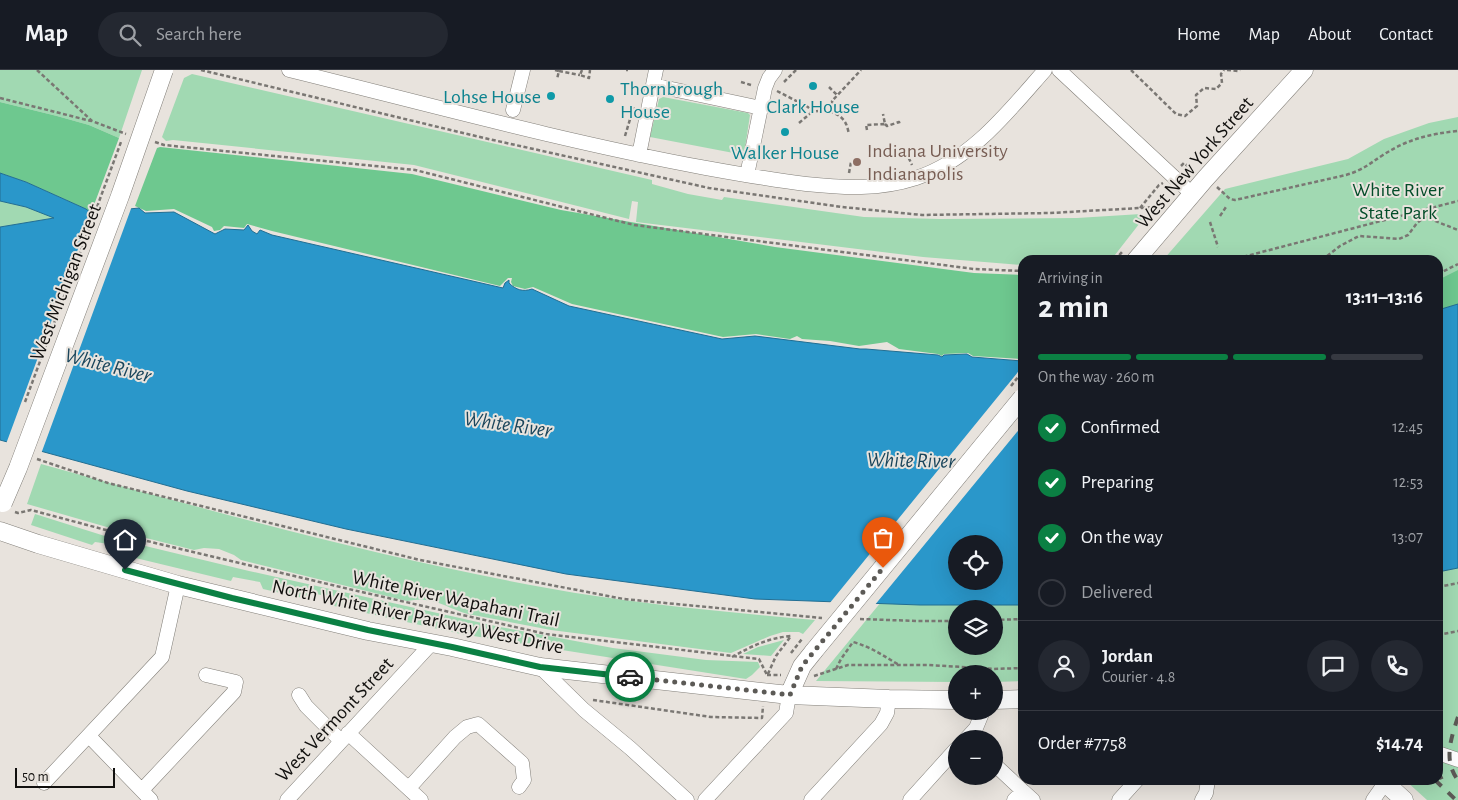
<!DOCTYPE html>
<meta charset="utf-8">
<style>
:root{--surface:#171b24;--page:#242831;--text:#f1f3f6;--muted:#9ea1a6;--line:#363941;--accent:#0b8043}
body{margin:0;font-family:"Alegreya Sans",sans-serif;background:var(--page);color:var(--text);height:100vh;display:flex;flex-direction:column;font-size:19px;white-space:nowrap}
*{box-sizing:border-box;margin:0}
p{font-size:16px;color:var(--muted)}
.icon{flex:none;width:28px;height:28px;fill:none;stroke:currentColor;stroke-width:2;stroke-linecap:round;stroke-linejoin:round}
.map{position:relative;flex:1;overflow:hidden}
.details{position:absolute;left:1018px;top:185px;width:425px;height:530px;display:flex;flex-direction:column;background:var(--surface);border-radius:15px;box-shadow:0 5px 20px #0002}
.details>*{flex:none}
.buttons{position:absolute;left:948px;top:465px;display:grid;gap:10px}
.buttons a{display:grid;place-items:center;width:55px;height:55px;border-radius:50%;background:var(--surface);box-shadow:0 5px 20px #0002;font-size:25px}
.scale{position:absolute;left:15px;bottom:12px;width:100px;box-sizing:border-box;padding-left:5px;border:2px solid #11100e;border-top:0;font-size:14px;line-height:18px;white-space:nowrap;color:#11100e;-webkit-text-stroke:4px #e8e3dd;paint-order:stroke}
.pin{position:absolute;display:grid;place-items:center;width:42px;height:42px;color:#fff;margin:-51px -21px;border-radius:50% 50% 50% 0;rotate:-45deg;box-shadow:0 0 5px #0007}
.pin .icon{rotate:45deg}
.courier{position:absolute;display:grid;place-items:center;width:50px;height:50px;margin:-25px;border:4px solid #0b8043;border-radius:50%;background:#fff;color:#222;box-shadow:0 1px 6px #0007}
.headline em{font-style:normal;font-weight:700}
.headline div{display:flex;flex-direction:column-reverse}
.headline{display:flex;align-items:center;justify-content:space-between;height:85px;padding:0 20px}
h1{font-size:32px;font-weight:700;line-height:38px}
.bar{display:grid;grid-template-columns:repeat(4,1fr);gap:8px 5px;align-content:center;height:60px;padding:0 20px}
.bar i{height:6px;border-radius:4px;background:var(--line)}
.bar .current{background:var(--accent)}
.bar p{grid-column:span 4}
.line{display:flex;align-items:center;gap:12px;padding:0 20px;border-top:1px solid var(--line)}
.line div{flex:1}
.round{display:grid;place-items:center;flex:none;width:52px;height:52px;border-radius:26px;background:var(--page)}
ol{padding:0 20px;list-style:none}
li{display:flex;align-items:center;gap:15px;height:55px}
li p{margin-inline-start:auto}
li .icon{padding:5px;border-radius:50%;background:var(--accent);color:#fff;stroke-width:4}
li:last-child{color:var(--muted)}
li i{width:28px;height:28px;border:2px solid var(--line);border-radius:50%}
header{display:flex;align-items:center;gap:30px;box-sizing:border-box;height:70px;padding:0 25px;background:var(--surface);border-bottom:1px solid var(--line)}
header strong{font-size:24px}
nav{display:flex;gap:28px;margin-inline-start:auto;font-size:18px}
.search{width:350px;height:45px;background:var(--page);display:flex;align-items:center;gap:12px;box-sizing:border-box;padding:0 18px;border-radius:28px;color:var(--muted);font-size:19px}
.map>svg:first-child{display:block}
.green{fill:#a1d9b2;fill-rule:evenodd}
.forest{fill:#6ec88f}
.water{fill:#2a97ca;stroke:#226e92;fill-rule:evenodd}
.pier{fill:#e8e3dd}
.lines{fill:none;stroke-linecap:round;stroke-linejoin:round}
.minor-casing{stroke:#827f79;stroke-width:15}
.major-casing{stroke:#827f79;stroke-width:19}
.path{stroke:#7a7773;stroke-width:2.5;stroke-dasharray:4 2.5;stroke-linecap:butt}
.minor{stroke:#fff;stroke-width:14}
.major{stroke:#fff;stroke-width:18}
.rail{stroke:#5c5956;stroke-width:4;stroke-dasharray:9 9;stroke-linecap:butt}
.major-bridge-casing{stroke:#827f79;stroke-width:19;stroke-linecap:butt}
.path-bridge{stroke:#7a7773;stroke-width:2.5;stroke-dasharray:4 2.5;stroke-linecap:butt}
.major-bridge{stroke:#fff;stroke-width:18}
.done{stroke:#5c5a56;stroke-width:5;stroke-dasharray:0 9}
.route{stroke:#0b8043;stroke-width:6}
.culture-dot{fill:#0f9aa8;stroke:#e8e3dd;stroke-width:2}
.education-dot{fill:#8d6e63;stroke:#e8e3dd;stroke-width:2}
.labels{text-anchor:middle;stroke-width:4;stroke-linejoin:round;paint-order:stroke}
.culture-label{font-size:20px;fill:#0d838f;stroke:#e8e3dd}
.education-label{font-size:20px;fill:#785e54;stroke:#e8e3dd;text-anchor:start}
.street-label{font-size:20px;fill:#11100e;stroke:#e8e3dd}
.park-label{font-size:20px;fill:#034d29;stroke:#e8e3dd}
.water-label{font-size:21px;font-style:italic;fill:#1a455b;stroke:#e8e3dd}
</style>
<header>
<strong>Map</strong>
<div class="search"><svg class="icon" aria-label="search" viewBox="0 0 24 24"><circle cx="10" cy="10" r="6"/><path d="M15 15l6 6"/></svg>Search here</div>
<nav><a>Home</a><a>Map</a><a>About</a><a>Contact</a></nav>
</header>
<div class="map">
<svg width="1458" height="730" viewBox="0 0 1458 730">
<rect width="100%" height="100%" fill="#e8e3dd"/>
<!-- green -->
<path class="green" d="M0 0H142L119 68 89 55 57 46 0 32Z
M192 4 652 110V114L688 124 722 130 724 127 864 147 940 149 1077 148 1141 144 1143 149 1111 190H1022V195L923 187 636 152 638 132 632 131 629 149 414 95 173 70 166 71 162 67 184 8Z
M663 27 748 43 750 45 744 85 650 67 659 29Z
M1458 47V730H1427L1405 710H1438V190H1163L1225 119 1348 89 1384 69 1429 53Z
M0 131 26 137 55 148 0 157Z
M1022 361V611L994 612V604H956V612L816 611ZM956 474H994V511H956ZM956 539H994V576H956Z
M41 394C208 440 376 487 547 518 635 534 725 542 815 550L803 564 799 562H783L770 566 731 583 551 560 468 544C443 537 436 526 407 531L241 490 234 485 219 479 204 478 194 480 138 466 27 434Z
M35 444 108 467 249 501 500 557 613 578 706 590 758 592 760 597 752 605 746 609 461 564 334 536 332 527 311 523 303 528 263 519 260 512 233 507 231 511 119 484 116 475 95 472 92 475 31 455Z
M784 570 771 586 743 584 758 577Z"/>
<!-- forest -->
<path class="forest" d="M0 32 57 46 89 55 119 68 91 143 86 139 26 112 0 103Z
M160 77 412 104 561 140 775 177 974 203 1022 205V289L973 286 968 283 944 284 942 286 938 284 899 279 887 272 859 276 830 271 802 269 797 266 790 269 756 264 723 267 572 234 533 217 525 219 513 216 511 212 512 208H508L500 216 272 161 247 154 244 158 224 156 220 160 214 161 212 157 174 139 146 141 135 136 157 78Z
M1458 200V234L1438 240V210Z"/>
<!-- water -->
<path class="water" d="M0 103 26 112 86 139 91 143 139 138 145 143 174 142 215 164 225 159 244 160 248 155 252 161 257 164 260 160 272 165 503 218 505 213 509 210V213C516 220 523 222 532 219L569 236 722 269 755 266 860 279H866L938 285 942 287 944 285 967 284 972 287 1022 291V535H920L755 529 566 504 346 459 187 421 0 370V157L54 148 26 137 0 131ZM956 474H994V511H956Z
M1458 234V498L1438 502V240Z"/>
<!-- pier -->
<path class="pier" d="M132 136 41 384 6 374 92 141Z
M1022 297V356L874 536 829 534Z"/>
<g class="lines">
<defs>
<path id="minor" d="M289 0C427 34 565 72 706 98 739 104 773 110 806 114 844 118 879 120 916 108 971 90 1008 42 1045 0
M1059 0 1192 124
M653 15 761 38
M513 40 523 0
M639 85 656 0
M747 105 765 18 769 8 775 0
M540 597 584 640 630 678 687 730
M299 625 306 636 341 671
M348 663 421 730
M89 666 151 730
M966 669 976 658 983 641
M1438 683 1458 690
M994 694 1023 721
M44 713 162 587 178 515
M409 718 455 667 467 657 478 654 522 693 524 710 519 717
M142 720 234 622 236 612 206 605
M287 730 431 574
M705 730 786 643 789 625
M811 730 881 654 887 643 889 629
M910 730 956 679
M1014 730 1023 721 1033 730
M1119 730 1137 710
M1202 730 1206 723 1208 710
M1373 730 1385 713"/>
<path id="major" d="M1136 190 1205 109 1304 0
M0 461 38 474 178 515 368 561 452 577 540 597 789 625 889 629 956 630
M789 625 802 596 814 581
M994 630 1022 629
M1382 710 1404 730"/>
</defs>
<!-- minor casing -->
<use href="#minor" class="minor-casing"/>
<!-- major casing -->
<use href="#major" class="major-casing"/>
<!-- path -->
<path class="path" d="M37 0 92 51 126 64
M201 0 484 68 709 118 842 137 922 145 1050 143 1158 137 1151 146
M555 0 559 1 557 9
M582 0 580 5 589 8 590 0
M626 0H628
M1131 0 1176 44 1185 46 1197 36 1196 25 1204 18 1216 19 1222 13 1221 4 1224 0
M1227 0 1238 1 1240 0
M559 1 580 5
M741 12 751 15
M784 12 796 0
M829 17 837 25
M777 21 808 37 812 42C824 39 838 41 845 52 847 55 848 60 849 64
M0 28 91 51
M832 41 833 40 832 31 861 0
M799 53 812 42
M885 54 887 56 899 52 900 55
M867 60 866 55 885 54 883 44
M625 66 634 36
M155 72 164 75 415 100 634 155 974 199 1022 201
M906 82 912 95
M1181 96 1184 93 1192 100
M849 103 851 92
M1217 117 1230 129 1235 130 1346 105C1363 100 1369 94 1383 85 1408 69 1429 64 1458 61
M1140 138 1159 115 1163 113
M1220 146 1226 137
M1210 152 1218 177
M1115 190 1122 182
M1231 190 1458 131
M1322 190 1340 176 1359 166 1399 169 1408 165 1417 153 1425 147 1458 160
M1438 204 1458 194
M25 332 121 72
M37 389 108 413 420 490 624 529 822 548
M15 442 18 443 31 440 147 471 353 520 546 564 759 589 767 605
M1438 517 1458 513
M860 549 917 551H956
M994 550 1022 549
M1438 565 1458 561
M732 587C752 576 768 568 791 566L776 586 767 606
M836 599 841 589 853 572C871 577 884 586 899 595
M767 605H781
M814 606 848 595H929L994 599 1022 598
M593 630 711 647 762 648 763 636"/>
<!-- minor -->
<use href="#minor" class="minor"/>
<!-- major -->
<use href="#major" class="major"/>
<!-- rail -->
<path class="rail" d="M1458 647C1451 668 1443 691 1458 710
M1438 701 1445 717
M1435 710 1456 730"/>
<defs>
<path id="major-bridge" d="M3 433 18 398 120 126 164 0
M814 581 1022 328"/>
</defs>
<!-- major-bridge casing -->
<use href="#major-bridge" class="major-bridge-casing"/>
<!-- path-bridge -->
<path class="path-bridge" d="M1011 316 1022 302
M791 583 802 569"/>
<!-- major-bridge -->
<use href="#major-bridge" class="major-bridge"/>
</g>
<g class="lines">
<!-- done -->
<path class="done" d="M630 607 790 625 802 596 883 498"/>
<!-- route -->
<path class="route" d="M125 500 232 528 368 560 452 577 540 597 630 607"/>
</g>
<!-- markers -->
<g class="culture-dot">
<circle cx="813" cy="16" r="5"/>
<circle cx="551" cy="26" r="5"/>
<circle cx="610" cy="29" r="5"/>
<circle cx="785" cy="62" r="5"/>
</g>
<circle class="education-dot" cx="857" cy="92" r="5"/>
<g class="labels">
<!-- culture labels -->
<g class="culture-label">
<text x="620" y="25" text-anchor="start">Thornbrough<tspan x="620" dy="23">House</tspan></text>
<text x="541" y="33" text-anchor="end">Lohse House</text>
<text x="813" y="43">Clark House</text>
<text x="785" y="89">Walker House</text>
</g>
<!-- education labels -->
<g class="education-label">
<text x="867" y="87">Indiana University<tspan x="867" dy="23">Indianapolis</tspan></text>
</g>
<!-- street labels -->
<g class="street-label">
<text transform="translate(1194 92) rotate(-49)" y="7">West New York Street</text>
<text transform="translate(65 212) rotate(-69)" y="7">West Michigan Street</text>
<text transform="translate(456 528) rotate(12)" y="7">White River Wapahani Trail</text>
<text transform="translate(418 546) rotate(12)" y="7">North White River Parkway West Drive</text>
<text transform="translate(334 649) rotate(-47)" y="7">West Vermont Street</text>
</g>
<!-- park labels -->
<g class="park-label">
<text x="1398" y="126">White River<tspan x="1398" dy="23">State Park</tspan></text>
</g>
<!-- water labels -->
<g class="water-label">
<text transform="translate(108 295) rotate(14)" y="7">White River</text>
<text transform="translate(508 354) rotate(8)" y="7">White River</text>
<text transform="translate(911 390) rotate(1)" y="7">White River</text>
</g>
</g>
</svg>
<div class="buttons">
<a><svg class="icon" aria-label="locate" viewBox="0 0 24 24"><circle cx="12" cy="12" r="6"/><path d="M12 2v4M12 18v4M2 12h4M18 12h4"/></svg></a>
<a><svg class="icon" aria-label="layers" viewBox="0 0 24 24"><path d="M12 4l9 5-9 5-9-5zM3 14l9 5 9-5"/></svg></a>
<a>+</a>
<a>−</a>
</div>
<div class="scale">50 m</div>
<div class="pin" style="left:883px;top:498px;background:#ea580c"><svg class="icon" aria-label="bag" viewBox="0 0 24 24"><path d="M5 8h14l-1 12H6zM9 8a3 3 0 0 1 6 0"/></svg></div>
<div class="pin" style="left:125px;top:500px;background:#1f2937"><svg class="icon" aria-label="home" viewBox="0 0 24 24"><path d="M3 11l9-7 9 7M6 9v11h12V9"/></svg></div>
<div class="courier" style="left:630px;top:607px"><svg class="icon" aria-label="car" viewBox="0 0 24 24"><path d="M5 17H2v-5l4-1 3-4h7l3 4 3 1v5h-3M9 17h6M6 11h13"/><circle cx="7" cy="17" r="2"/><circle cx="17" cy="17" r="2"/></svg></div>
<section class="details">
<div class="headline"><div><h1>2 min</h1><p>Arriving in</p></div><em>13:11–13:16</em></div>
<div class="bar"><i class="current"></i><i class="current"></i><i class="current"></i><i></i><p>On the way · 260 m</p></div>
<ol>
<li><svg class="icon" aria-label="check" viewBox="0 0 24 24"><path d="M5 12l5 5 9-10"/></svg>Confirmed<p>12:45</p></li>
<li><svg class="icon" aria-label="check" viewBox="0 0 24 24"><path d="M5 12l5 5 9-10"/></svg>Preparing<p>12:53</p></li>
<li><svg class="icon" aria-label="check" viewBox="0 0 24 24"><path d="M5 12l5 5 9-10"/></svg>On the way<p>13:07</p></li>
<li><i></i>Delivered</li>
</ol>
<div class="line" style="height:90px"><a class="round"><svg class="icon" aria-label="person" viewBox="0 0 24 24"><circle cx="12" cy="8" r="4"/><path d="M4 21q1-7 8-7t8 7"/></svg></a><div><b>Jordan</b><p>Courier · 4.8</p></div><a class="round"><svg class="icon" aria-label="chat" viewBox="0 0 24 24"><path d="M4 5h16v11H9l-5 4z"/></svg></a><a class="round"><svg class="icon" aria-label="phone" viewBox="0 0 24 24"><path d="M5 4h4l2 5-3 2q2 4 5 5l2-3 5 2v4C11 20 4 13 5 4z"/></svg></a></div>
<div class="line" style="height:65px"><div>Order #7758</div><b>$14.74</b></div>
</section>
</div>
